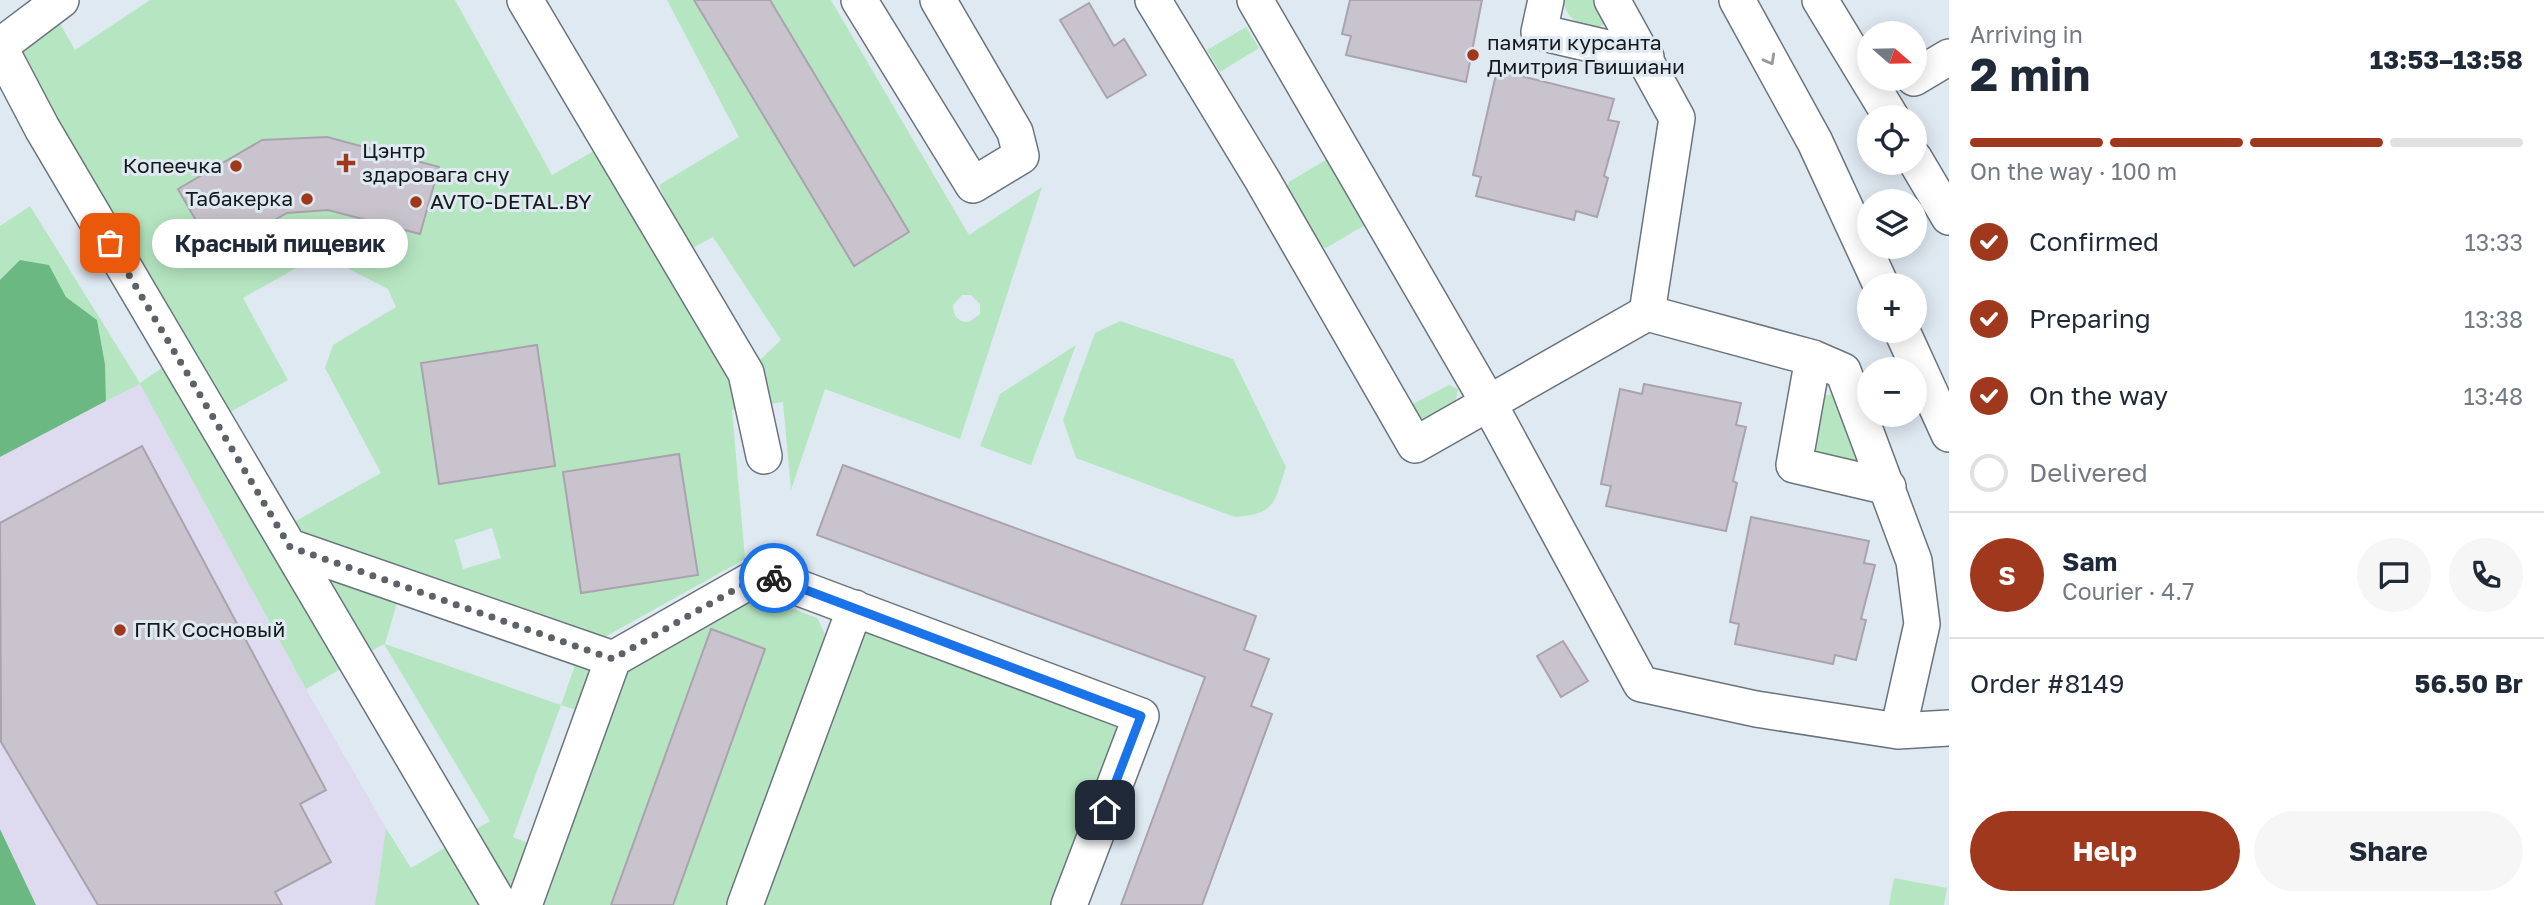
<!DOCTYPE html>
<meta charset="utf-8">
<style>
:root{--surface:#fff;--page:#f6f6f7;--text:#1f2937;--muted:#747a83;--line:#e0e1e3;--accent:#a0381e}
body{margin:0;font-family:"Golos Text",sans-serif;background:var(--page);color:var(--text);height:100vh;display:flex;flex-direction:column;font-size:26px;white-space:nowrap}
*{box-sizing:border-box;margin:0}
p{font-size:23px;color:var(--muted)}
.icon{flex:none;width:38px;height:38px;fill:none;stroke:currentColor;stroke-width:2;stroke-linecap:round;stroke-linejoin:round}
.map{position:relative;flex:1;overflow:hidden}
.drawer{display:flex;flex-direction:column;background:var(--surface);width:595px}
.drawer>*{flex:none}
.needle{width:46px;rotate:110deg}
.buttons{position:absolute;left:1857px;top:21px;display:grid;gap:14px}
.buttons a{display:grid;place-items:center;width:70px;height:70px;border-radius:50%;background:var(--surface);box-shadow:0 4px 18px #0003;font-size:35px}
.pin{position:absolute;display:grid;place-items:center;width:60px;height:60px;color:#fff;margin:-30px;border-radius:14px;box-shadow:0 4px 10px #0006}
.courier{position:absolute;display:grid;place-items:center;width:70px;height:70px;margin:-35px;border:5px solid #1a73e8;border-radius:50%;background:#fff;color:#222;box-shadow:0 2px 9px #0007}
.bubble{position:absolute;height:49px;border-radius:24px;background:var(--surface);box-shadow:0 4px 18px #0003;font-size:23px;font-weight:700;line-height:49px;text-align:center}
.head em{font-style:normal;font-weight:700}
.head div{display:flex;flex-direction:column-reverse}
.head{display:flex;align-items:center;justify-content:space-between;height:119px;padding:0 21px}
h1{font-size:46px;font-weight:700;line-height:52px}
.bar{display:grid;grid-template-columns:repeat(4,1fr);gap:10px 7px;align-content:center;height:84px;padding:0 21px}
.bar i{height:9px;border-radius:5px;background:var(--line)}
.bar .active{background:var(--accent)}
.bar p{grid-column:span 4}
.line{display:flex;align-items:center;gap:18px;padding:0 21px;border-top:2px solid var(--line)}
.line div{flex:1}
.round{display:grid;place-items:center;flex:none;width:74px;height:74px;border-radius:37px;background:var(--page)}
ol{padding:0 21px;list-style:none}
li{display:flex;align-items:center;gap:21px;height:77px}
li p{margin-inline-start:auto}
li .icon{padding:7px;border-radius:50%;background:var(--accent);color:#fff;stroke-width:4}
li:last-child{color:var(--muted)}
li i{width:38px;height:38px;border:4px solid var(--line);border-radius:50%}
.button{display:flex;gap:14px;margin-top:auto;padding:14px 21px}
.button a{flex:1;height:80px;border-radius:42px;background:var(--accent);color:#fff;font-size:28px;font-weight:700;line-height:80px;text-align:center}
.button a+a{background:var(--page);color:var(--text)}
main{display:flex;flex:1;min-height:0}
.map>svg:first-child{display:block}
.industrial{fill:#dedaf0}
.green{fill:#b6e6c1;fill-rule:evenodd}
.forest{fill:#6cb882}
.building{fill:#c9c3cd;stroke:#aaa3ae;stroke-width:2}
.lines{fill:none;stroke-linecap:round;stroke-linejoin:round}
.minor-casing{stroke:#6b747c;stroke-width:38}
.minor{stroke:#fff;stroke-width:35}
.oneway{stroke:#969899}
.done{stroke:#5c6267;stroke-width:7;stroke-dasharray:0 12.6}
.route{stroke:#1a73e8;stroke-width:9}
.poi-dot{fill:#a0381e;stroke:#dfe9f2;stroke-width:2.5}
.labels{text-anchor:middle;stroke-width:6;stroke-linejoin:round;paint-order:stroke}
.poi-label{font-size:21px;fill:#16191c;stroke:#dfe9f2;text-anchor:start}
</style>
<main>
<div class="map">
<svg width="1949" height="905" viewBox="0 0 1949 905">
<rect width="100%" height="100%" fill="#dfe9f2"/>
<!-- industrial -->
<path class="industrial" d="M140 383 306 689 386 828 375 905H36L0 829V457Z"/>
<!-- green -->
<path class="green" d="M150 0H455L552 175 594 151 746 373 781 340 713 237 687 251 659 185 739 137 667 0H694L854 265 909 232 770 0H831L969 235 1042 187 960 439 825 389 791 490 783 402 732 410 745 559 603 638 402 586 385 644 561 705 581 648 613 659 593 716 561 705 513 837 545 850 524 905H375L386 828 411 868 490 821 384 644 306 689 140 384 106 401 105 364 97 320 66 297 49 265 0 280V226L30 206 140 383 178 357 14 55 59 22 75 50ZM327 137 438 167 420 234 328 210 287 213 216 254 178 189 262 140ZM339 264 388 289 396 307 333 345 325 368 381 473 280 530 216 420 288 380 243 298 300 266ZM962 295H971L980 304V314L969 322C958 322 953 316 953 305ZM492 528 501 558 463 569 455 540Z
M1563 0H1595L1604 24 1596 29C1579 26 1566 18 1563 0Z
M1246 27 1259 48 1220 72 1207 50Z
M1329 158 1365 225 1326 248 1316 245 1286 192 1289 182Z
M1120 321 1233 359 1286 467C1274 503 1276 514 1235 517L1076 458 1063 420 1095 333Z
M1076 345 1031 465 980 446 1000 394Z
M1449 385 1458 389 1455 405 1436 419 1414 418 1411 405Z
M1833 394 1860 465 1819 456 1812 444 1823 396Z
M758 596 817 618 826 636 730 905H673L765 649 711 629 611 905H541L627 668Z
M855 609 1141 716 1069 905H745Z
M1894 878 1947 888 1944 905H1889Z"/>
<!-- forest -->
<path class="forest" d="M20 260 49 265 66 297 97 320 105 364 106 401 0 457V280Z
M0 829 36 905H0Z"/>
<!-- building -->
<path class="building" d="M694 0H770L909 232 854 266Z
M1350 0H1482L1466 82 1346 55 1351 36 1342 34Z
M1089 3 1114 46 1124 39 1146 75 1107 98 1060 20Z
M1497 70 1614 99 1608 120 1619 122 1604 176 1608 178 1597 217 1576 211 1574 220 1476 196 1481 177 1473 175Z
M327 137 439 167 420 234 328 210 287 213 215 254 178 189 262 140Z
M537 345 555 466 439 484 421 363Z
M1644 384 1741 403 1736 425 1746 427 1733 481 1737 483 1726 531 1606 506 1611 486 1601 484 1620 389 1642 394Z
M142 446 326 790 300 804 331 862 275 892 282 905H98L1 742 0 523Z
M679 454 698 575 581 593 563 472Z
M843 465 1256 616 1244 650 1269 659 1251 706 1272 714 1202 905H1121L1205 677 817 535Z
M1751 517 1869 541 1864 563 1875 565 1861 619 1866 620 1856 660 1835 655 1833 664 1735 644 1739 624 1730 622Z
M711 629 765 649 673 905H611Z
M1563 641 1588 681 1561 697 1537 656Z"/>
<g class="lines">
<defs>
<path id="minor" d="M525 0 746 373 764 456
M859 0 973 185 1021 156 1015 132 938 0
M1153 0 1263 181 1415 445 1647 313 1677 118 1612 0
M1255 0 1488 402 1641 684 1756 709 1898 731 1922 624 1914 561 1843 371 1813 358 1647 313
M1546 0 1539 32 1646 57
M1737 0 1815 142 1881 285
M1820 0 1891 117
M0 46 61 0
M0 48 42 128 500 905
M1914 78 1949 57
M1914 158 1949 217
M1902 331 1949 434
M1813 358 1794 465 1888 487
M290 547 613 659
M1898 731 1949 728
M524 905 613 659 762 574 1141 716 1069 905
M745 905 855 608"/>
</defs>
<!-- minor casing -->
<use href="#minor" class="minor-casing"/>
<!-- minor -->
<use href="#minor" class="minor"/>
</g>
<!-- one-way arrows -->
<defs><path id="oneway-chevron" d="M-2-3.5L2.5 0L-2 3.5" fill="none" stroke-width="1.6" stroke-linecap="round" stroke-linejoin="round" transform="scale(1.75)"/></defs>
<use class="oneway" href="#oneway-chevron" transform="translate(1770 60) rotate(61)"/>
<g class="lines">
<!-- done -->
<path class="done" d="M110 243 290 547 613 659 762 574 774 578"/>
<!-- route -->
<path class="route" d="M774 578 1141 716 1105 810"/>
</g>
<!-- markers -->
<g class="poi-dot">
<circle cx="1473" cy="55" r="7"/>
<path d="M342.5 152.5h7v7h7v7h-7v7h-7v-7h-7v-7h7z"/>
<circle cx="236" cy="166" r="7"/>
<circle cx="307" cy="199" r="7"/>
<circle cx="416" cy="202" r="7"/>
<circle cx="120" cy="630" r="7"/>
</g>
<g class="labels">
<!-- poi labels -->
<g class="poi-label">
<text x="1487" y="50">памяти курсанта<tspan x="1487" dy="24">Дмитрия Гвишиани</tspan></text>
<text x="362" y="158">Цэнтр<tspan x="362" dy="24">здаровага сну</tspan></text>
<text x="222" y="173" text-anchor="end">Копеечка</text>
<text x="293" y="206" text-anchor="end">Табакерка</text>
<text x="430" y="209">AVTO-DETAL.BY</text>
<text x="134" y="637">ГПК Сосновый</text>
</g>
</g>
</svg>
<div class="buttons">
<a><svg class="needle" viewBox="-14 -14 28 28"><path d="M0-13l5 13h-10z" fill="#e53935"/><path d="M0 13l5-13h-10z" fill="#747a83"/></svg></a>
<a><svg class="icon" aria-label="locate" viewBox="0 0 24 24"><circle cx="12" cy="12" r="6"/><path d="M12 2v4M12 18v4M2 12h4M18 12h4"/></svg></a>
<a><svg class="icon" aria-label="layers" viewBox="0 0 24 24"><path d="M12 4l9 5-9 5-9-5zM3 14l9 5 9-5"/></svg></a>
<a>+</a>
<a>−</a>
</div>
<div class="pin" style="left:110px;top:243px;background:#ea580c"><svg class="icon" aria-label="bag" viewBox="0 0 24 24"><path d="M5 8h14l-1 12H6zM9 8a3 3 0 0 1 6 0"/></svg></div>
<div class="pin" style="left:1105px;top:810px;background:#1f2937"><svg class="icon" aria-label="home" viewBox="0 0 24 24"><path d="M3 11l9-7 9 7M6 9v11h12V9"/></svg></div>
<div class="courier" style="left:774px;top:578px"><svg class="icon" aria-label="bike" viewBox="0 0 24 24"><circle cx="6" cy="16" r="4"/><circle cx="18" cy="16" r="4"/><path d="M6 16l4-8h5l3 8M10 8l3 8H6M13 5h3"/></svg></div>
<div class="bubble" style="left:152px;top:219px;width:256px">Красный пищевик</div>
</div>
<section class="drawer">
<div class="head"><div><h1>2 min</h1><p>Arriving in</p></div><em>13:53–13:58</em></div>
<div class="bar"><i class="active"></i><i class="active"></i><i class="active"></i><i></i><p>On the way · 100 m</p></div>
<ol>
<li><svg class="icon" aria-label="check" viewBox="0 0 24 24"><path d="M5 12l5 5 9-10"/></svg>Confirmed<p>13:33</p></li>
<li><svg class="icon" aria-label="check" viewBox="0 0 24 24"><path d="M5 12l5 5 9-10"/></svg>Preparing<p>13:38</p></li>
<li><svg class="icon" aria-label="check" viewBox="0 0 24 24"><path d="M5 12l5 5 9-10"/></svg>On the way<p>13:48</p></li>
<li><i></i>Delivered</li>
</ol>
<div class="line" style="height:126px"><b class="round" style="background:var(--accent);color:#fff">S</b><div><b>Sam</b><p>Courier · 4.7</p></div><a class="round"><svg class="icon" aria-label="chat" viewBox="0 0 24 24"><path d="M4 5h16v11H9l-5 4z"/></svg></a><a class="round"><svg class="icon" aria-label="phone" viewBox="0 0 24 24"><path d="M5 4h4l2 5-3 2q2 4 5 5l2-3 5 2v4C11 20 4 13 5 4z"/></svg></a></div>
<div class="line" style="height:91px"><div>Order #8149</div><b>56.50 Br</b></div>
<div class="button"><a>Help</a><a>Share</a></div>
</section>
</main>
